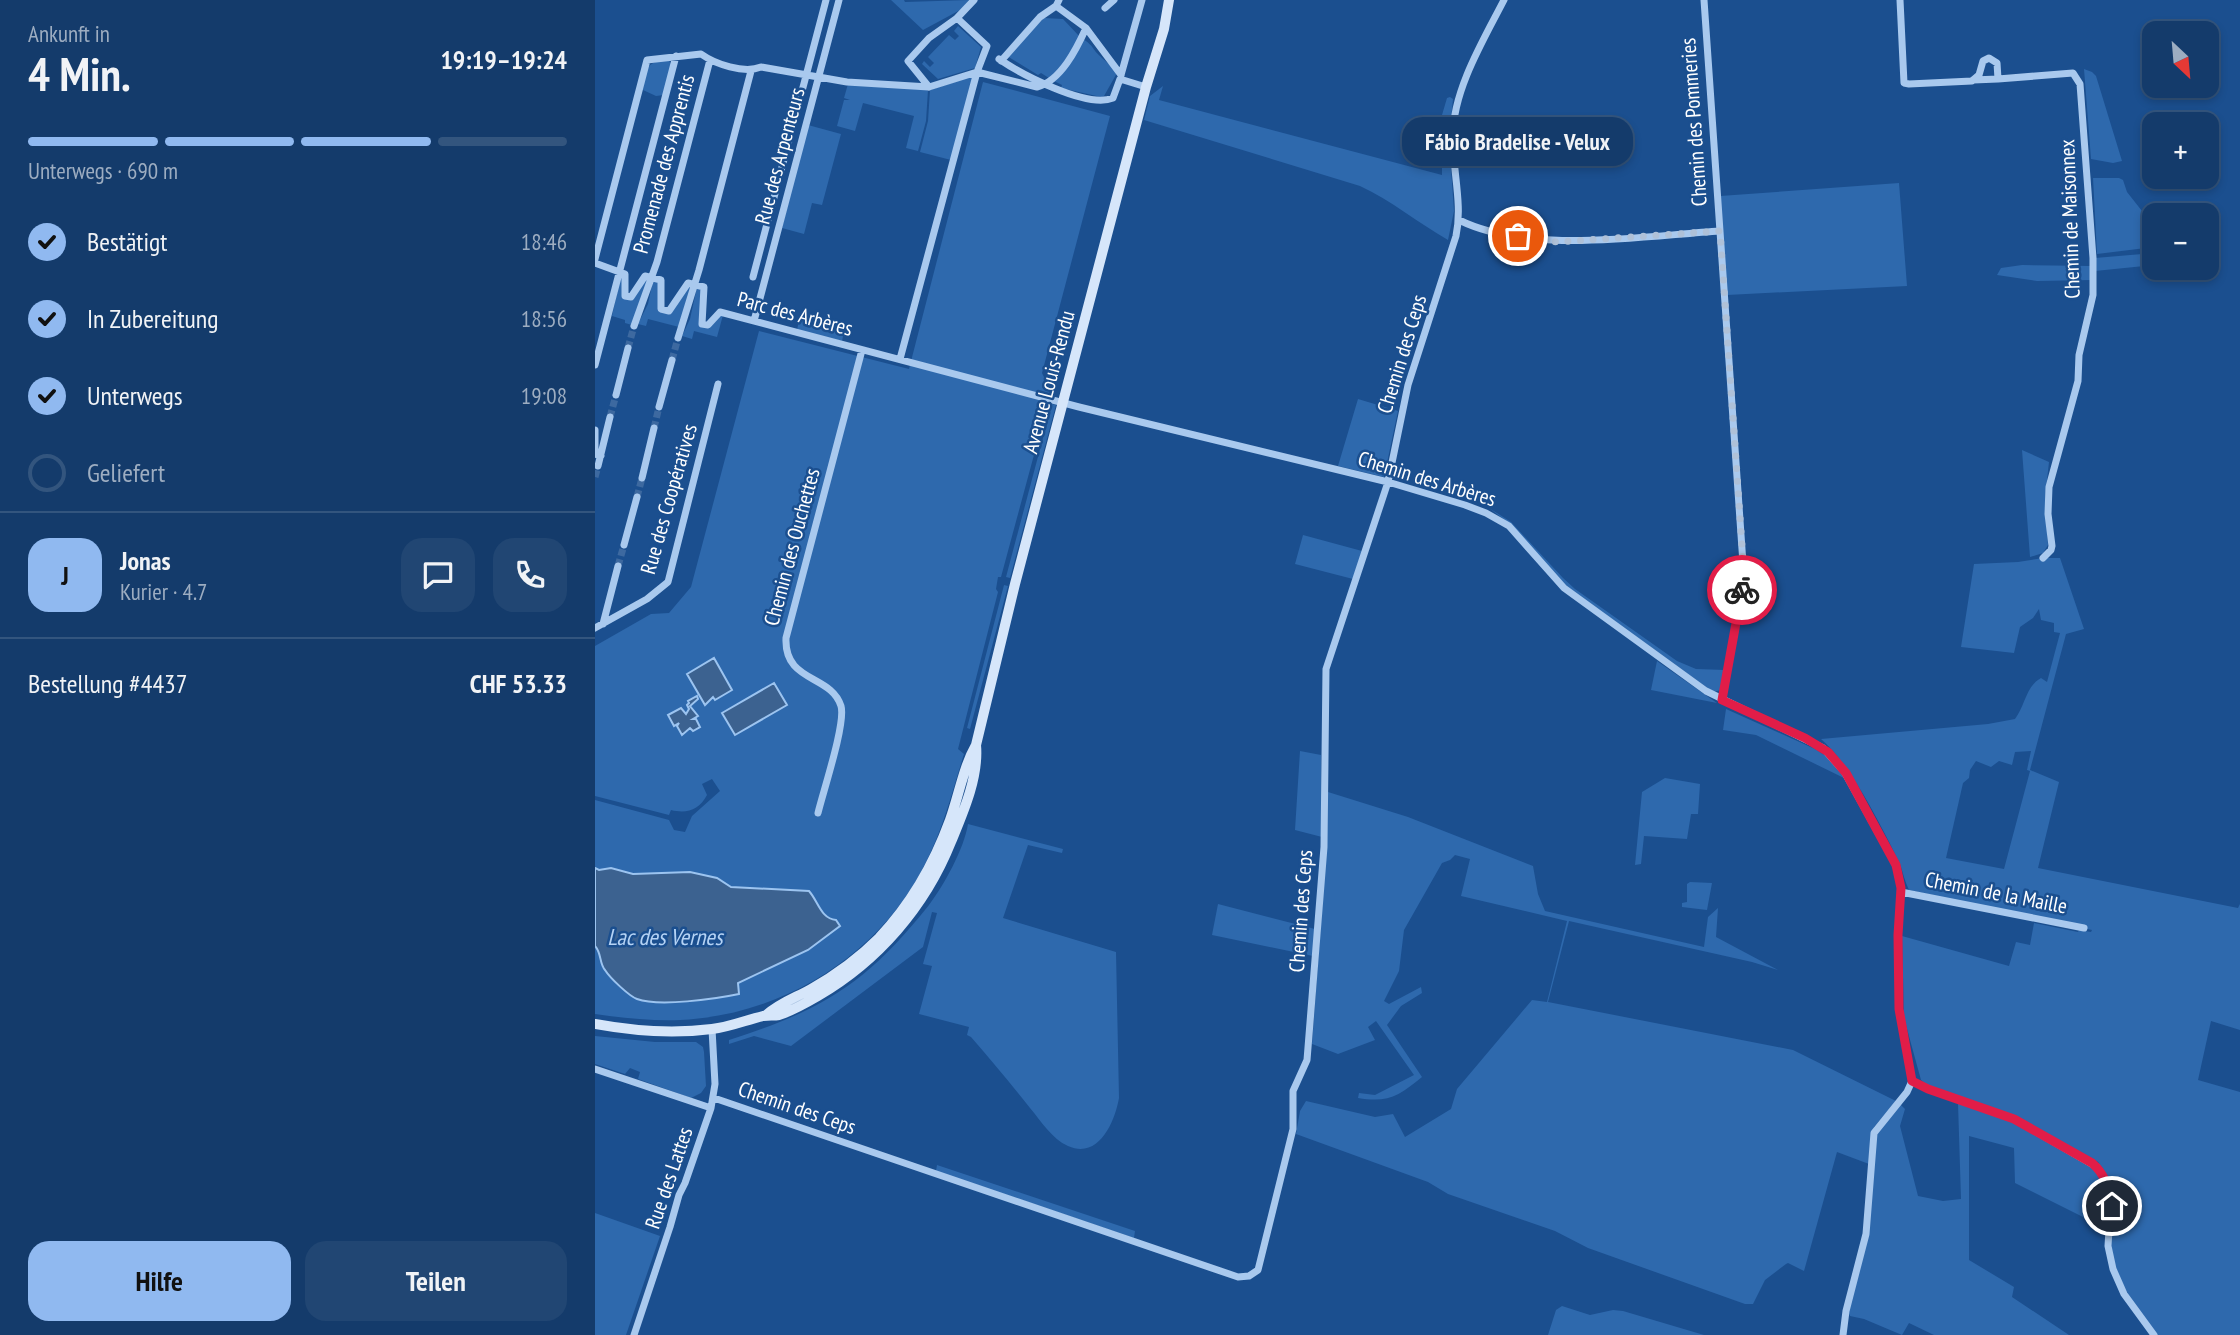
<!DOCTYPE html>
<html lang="de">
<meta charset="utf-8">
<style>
:root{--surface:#143b6b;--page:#214673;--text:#f1f3f6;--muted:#9dadc1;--line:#33557e;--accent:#90b9f0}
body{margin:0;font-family:"PT Sans Narrow",sans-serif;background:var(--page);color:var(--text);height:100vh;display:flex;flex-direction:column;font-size:26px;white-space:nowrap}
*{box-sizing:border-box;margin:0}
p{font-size:23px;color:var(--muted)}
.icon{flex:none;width:38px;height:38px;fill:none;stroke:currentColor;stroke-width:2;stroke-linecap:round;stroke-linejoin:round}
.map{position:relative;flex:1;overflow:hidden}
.side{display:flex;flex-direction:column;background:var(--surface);width:595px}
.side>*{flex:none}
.needle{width:46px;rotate:154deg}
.buttons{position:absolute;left:1547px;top:21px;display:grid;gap:14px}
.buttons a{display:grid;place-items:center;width:77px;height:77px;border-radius:14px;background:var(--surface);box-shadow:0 4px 10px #0003,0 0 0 2px var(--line);font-size:35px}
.pin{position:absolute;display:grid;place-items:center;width:60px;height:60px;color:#fff;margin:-30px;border:4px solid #fff;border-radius:50%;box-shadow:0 2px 7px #0007}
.courier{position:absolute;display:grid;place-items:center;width:70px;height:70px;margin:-35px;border:5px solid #e11d48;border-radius:50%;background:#fff;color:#222;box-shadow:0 2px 9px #0007}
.bubble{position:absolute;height:49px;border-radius:21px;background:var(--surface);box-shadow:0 4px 10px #0003,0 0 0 2px var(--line);font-size:23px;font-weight:600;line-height:49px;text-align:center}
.head em{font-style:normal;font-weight:600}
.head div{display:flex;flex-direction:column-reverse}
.head{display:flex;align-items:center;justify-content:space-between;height:119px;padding:0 28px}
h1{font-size:46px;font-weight:600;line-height:52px}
.bar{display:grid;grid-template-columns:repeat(4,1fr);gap:10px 7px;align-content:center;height:84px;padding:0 28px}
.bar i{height:9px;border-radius:5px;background:var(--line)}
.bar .selected{background:var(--accent)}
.bar p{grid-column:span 4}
.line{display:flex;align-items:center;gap:18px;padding:0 28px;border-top:2px solid var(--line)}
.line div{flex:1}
.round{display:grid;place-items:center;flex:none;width:74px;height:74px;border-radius:21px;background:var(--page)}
ol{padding:0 28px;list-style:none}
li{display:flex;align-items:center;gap:21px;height:77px}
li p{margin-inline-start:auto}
li .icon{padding:7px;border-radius:50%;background:var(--accent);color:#111;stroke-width:4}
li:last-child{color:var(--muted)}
li i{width:38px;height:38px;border:4px solid var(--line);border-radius:50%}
.cta{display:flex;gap:14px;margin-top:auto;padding:14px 28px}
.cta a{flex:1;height:80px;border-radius:21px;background:var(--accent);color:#111;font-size:28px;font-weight:600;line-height:80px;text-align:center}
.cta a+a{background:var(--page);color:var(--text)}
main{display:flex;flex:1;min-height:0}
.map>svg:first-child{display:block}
.green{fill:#2e69ad;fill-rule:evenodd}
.water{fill:#3c6290;stroke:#9cc4f0;stroke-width:2}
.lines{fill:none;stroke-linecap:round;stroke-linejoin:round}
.street-tunnel{stroke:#3d69a0;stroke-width:7;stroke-dasharray:7 3.5;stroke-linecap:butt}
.street{stroke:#a9c9ee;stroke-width:7}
.secondary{stroke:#d6e6fa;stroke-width:10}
.done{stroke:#afc1d8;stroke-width:7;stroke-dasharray:0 12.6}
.route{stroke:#e11d48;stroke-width:9}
.labels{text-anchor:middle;stroke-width:5;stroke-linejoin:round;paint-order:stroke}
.street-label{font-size:21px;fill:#fff;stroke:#1b4f8f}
.water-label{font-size:23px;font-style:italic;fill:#b5d3f5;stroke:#1b4f8f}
</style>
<main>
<section class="side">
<div class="head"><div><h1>4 Min.</h1><p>Ankunft in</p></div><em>19:19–19:24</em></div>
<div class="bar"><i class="selected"></i><i class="selected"></i><i class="selected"></i><i></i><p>Unterwegs · 690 m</p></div>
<ol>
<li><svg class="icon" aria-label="check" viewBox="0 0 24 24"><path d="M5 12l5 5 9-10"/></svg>Bestätigt<p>18:46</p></li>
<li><svg class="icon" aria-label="check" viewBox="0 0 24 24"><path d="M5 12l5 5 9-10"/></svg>In Zubereitung<p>18:56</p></li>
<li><svg class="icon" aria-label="check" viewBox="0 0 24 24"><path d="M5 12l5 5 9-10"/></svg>Unterwegs<p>19:08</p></li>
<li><i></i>Geliefert</li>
</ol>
<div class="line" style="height:126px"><b class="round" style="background:var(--accent);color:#111">J</b><div><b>Jonas</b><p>Kurier · 4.7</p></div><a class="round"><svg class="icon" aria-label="chat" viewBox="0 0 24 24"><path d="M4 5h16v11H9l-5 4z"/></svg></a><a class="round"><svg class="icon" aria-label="phone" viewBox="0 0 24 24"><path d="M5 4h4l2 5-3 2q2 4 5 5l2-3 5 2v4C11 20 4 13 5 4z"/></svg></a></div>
<div class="line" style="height:91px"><div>Bestellung #4437</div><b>CHF 53.33</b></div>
<div class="cta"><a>Hilfe</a><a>Teilen</a></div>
</section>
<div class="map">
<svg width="1645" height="1335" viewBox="0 0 1645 1335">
<rect width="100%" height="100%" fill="#1b4f8f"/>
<!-- green -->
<path class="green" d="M296 0H309L310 2 374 0 367 9 328 30Z
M449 18 468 19 485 37 478 55 454 78 446 73 443 75 412 56Z
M363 26 386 47 380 68 343 79 327 64 329 61 335 67 339 63 333 57 354 35 360 40 364 36 359 31Z
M488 39C499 46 497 49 505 56 511 62 516 65 522 73L509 96 506 97 466 88 467 85 457 80Z
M73 59 76 64 69 95 61 96 48 90C50 69 51 62 73 59Z
M1489 69 1497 72 1501 76 1527 161 1518 163 1496 159Z
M378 76 356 160 325 152 333 121 335 90Z
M388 82 515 116 447 373 456 392 406 577H403L401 589 403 592 363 749 369 754C358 789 349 826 332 860 287 954 189 1015 85 1020 57 1021 28 1018 0 1014V800L74 820 79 830 90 832 97 816 125 791 117 779 107 784 112 795C104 810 92 814 76 810L74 815 0 796V646L56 614 74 613 96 587 164 331 314 369Z
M253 84 333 90 331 121 323 151 311 148 319 116 268 103 260 131 242 126 249 100H255L249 98Z
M568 86 564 100 847 175V115L852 98 855 97 858 99 854 140 859 211 853 240C823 223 796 200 765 186L549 120 555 96Z
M213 125 246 134 227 205 217 203 209 234 187 228Z
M1498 178H1524L1528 180 1532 192 1547 211 1559 216V247L1502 254Z
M1304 183 1312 286 1132 295 1125 196Z
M1559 253V265L1500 271V258Z
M1427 265 1496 266V280L1442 281 1402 275 1406 268Z
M26 275 28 276 27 297 36 299 50 278 53 279 37 325 30 323V320L17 316Z
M58 280 64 281V310L74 313 93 285 97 286 84 327 53 319 51 326 43 324 53 304Z
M102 287 107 288 105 325 114 327 125 314 128 315 122 337 99 331 97 339 87 336 95 319Z
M206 312 251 323 247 341 202 330Z
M763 399 803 411 789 477 743 466Z
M457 404 461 405 415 578 411 577Z
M1427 450 1454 462 1450 498 1453 545 1448 553 1435 557Z
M894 508 916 522 968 578 980 589 1082 661 1101 669 1130 670 1126 690 1118 692 967 583 915 524Z
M708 535 767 551 758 579 700 564Z
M1448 558H1465L1489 629 1471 634 1435 770 1464 782 1443 868 1643 908 1645 904V1030L1616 1021 1603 1080 1645 1092V1335H1562C1543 1309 1521 1283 1517 1250 1511 1213 1532 1199 1503 1162L1421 1116 1333 1086 1326 1080 1309 1018 1307 936 1414 966 1421 942 1435 945 1439 923 1483 932 1484 930 1496 932 1497 930 1314 890C1310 882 1308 873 1305 864 1287 827 1256 765 1226 739L1393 724 1420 719C1430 706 1431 686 1446 678L1452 682 1465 633 1459 632V623L1446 620 1444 609 1438 618 1425 627 1419 653 1366 647 1379 564 1423 562ZM1436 751 1432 770 1435 771 1409 869 1351 858 1368 783 1374 778 1375 770 1381 761 1396 767 1404 761 1417 765 1420 752Z
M409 585 413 586 375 729 372 728Z
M1062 661 1122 703 1056 690Z
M1131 709 1220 749 1231 756 1249 778 1161 735 1128 730Z
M705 751 726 755 727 837 700 830Z
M1070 778 1105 784 1103 814H1096L1092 839 1049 836 1046 864 1040 865 1047 792Z
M733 792 813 817 938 866 943 894 950 911 1109 947 1113 917 1123 908 1121 937 1183 970 1157 962 974 921 953 1002 1198 1050 1301 1101 1279 1127 1274 1164 1242 1152 1209 1271 1193 1263 1191 1264 1170 1280 1158 1304H1150L993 1248 960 1231 853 1194 833 1182 701 1134 705 1111 711 1101 780 1117 798 1114 810 1137 856 1109 862 1089 937 1000 952 1002 972 921 866 896 875 859 860 855 855 860 847 863 809 930 804 971 789 1001 794 1004 826 987 827 993 806 1006 792 1025 827 1077C804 1096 793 1103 763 1098L764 1093 780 1095 819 1075 781 1021 773 1027 780 1040 743 1054 717 1044 732 842Z
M373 824 468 849 467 853 433 845 408 918 521 952 524 1098C520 1121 504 1160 473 1146 457 1139 446 1121 435 1108 416 1084 396 1060 376 1037L372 1035 374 1027 324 1014 337 966 328 964 342 913 337 912 328 947 196 1046 159 1036 134 1044V1040C228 1010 272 983 334 905 349 885 369 849 373 824Z
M1095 882 1117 883 1112 910 1087 907V903L1092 902V884Z
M623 904 720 929 718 956 617 935Z
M0 1036 60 1042H101L108 1047 109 1052 111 1086 106 1093 96 1098 43 1079 45 1072 35 1068 30 1074 0 1064Z
M1363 1103 1418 1122 1498 1167C1514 1186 1514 1205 1512 1229L1420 1183 1419 1148 1374 1136V1260L1419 1287 1417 1297 1474 1335H1339L1314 1323 1307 1335 1269 1319 1255 1316 1253 1311 1263 1275 1281 1135 1305 1104 1310 1109 1305 1126 1323 1196 1348 1201 1366 1199Z
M342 1165 540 1231 539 1238 341 1171Z
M0 1213 65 1236 31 1335H0Z
M967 1306 995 1315 1018 1310 1028 1311 1109 1335H953L961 1310Z"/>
<!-- water -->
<path class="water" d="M119 658 137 690 120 700 118 697 110 705 92 674Z
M179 683 192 705 140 735 127 713Z
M102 696 103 699 95 706 103 716 98 719H101L105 727 98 731 95 728 87 735 82 726 84 723 79 726 73 715 86 708 91 714 94 709 92 705 94 703 93 701Z
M0 868 4 870 16 868 38 874 95 872 122 878 136 887 214 891C223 901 226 919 241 920L245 926 213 950 143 983 144 994C120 999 64 1007 42 999 34 996 15 978 10 970 4 963 7 954 0 946Z"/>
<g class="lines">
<!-- street-tunnel -->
<path class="street-tunnel" d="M33 348 39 326
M77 360 83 338
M15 417 21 395
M59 428 64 407
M0 477 3 466
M42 497 47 478
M23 566 29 545"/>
<!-- street -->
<path class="street" d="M464 0 461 6 491 28 526 75
M1109 0 1149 578 1127 700
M1305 0 1309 83 1314 84 1377 81 1384 75 1388 61 1394 58 1402 63 1403 79 1478 73 1485 84 1498 258V295L1484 355 1483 381 1454 487 1453 514 1457 546 1456 550 1448 558
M510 8 519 0
M362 18 379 0
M404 59C426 74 492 109 518 98L525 79 551 87
M406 61 445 17 461 6
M526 75 547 0
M1378 80 1403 79
M864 220C935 255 1047 236 1125 231
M0 259 52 60 106 54C120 64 149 74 166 67L252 82 334 87 382 72 442 87C466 81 482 48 491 28
M0 263 30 274V296L36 297 50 276 66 280V309L74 311 93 283 109 287 107 324 113 325 125 312 484 407 793 482 870 505 891 513 914 526 969 588 1111 691 1228 748 1250 773 1301 865 1306 888 1303 935 1304 1009 1317 1081 1333 1089 1419 1119 1502 1167 1512 1184 1516 1198 1513 1246 1518 1269 1529 1294 1559 1335
M158 277 231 0
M159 321 244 0
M39 326 62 262 115 60
M83 338 104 270 156 71
M305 359 382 72 392 46 362 18 334 38 313 61 334 87
M0 365 81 56
M21 395 33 348
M64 407 77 360
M0 430V454L6 456
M3 466 15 417
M47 478 59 428
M29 545 42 497
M8 624 23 566
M0 628 52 599 73 582 123 384
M223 813C228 792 251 723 246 706 236 674 189 683 191 638L267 350
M1306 892 1489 928
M0 1069 116 1108
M119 1098 643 1277 654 1276 663 1270 698 1129V1091L712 1060 729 847 731 669 793 482 813 385 861 236C868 203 857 169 858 135 858 90 889 39 909 0
M39 1335 75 1227 84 1195 90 1183 116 1108 120 1084 117 1029
M1248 1335 1251 1311 1271 1234 1279 1133 1312 1092 1317 1081"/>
<!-- secondary -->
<path class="secondary" d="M170 1016C184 1003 200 998 216 989 241 975 264 958 284 938 316 904 339 864 355 820 364 795 368 768 381 745L420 584 551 87 569 29 574 0
M0 1024C38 1031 78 1034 117 1029 135 1027 151 1020 168 1016 174 1015 179 1016 184 1015 197 1011 211 1003 223 996 283 961 330 907 356 842 368 813 384 777 381 745"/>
</g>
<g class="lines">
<!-- done -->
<path class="done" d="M923 236 962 242 1125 231 1148 560 1147 590"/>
<!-- route -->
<path class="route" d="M1147 590 1127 700 1210 738 1233 752 1251 773 1301 865 1306 888 1303 935 1304 1009 1317 1081 1333 1089 1419 1119 1497 1163C1510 1174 1515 1189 1517 1206"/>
</g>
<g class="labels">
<!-- street labels -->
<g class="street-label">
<text transform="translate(1099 122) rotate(-94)" y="7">Chemin des Pommeries</text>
<text transform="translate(185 156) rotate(-75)" y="7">Rue des Arpenteurs</text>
<text transform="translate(69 164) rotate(-75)" y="7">Promenade des Apprentis</text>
<text transform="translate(1475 219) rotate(-92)" y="7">Chemin de Maisonnex</text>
<text transform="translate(200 314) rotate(15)" y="7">Parc des Arbères</text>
<text transform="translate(807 354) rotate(-73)" y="7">Chemin des Ceps</text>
<text transform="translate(454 382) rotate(-75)" y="7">Avenue Louis-Rendu</text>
<text transform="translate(832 479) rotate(17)" y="7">Chemin des Arbères</text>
<text transform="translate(74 499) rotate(-74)" y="7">Rue des Coopératives</text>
<text transform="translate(197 547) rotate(-75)" y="7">Chemin des Ouchettes</text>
<text transform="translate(1401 893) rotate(11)" y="7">Chemin de la Maille</text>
<text transform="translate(706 911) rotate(-86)" y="7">Chemin des Ceps</text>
<text transform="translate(202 1108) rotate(19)" y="7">Chemin des Ceps</text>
<text transform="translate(74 1178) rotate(-71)" y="7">Rue des Lattes</text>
</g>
<!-- water labels -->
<g class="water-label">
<text x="70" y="945">Lac des Vernes</text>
</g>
</g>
</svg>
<div class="buttons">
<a><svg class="needle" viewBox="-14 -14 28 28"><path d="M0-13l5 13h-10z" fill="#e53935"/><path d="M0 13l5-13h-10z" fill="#9dadc1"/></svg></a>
<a>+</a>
<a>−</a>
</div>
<div class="pin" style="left:923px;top:236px;background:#ea580c"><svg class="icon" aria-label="bag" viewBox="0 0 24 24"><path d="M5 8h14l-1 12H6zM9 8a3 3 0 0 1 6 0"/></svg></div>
<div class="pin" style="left:1517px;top:1206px;background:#1f2937"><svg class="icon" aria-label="home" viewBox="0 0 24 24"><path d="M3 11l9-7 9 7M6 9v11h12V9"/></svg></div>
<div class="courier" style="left:1147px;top:590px"><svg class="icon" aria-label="bike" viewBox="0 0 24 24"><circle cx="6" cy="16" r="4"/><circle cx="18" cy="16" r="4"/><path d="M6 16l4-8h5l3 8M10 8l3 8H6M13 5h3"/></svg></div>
<div class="bubble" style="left:807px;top:117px;width:231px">Fábio Bradelise - Velux</div>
</div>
</main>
